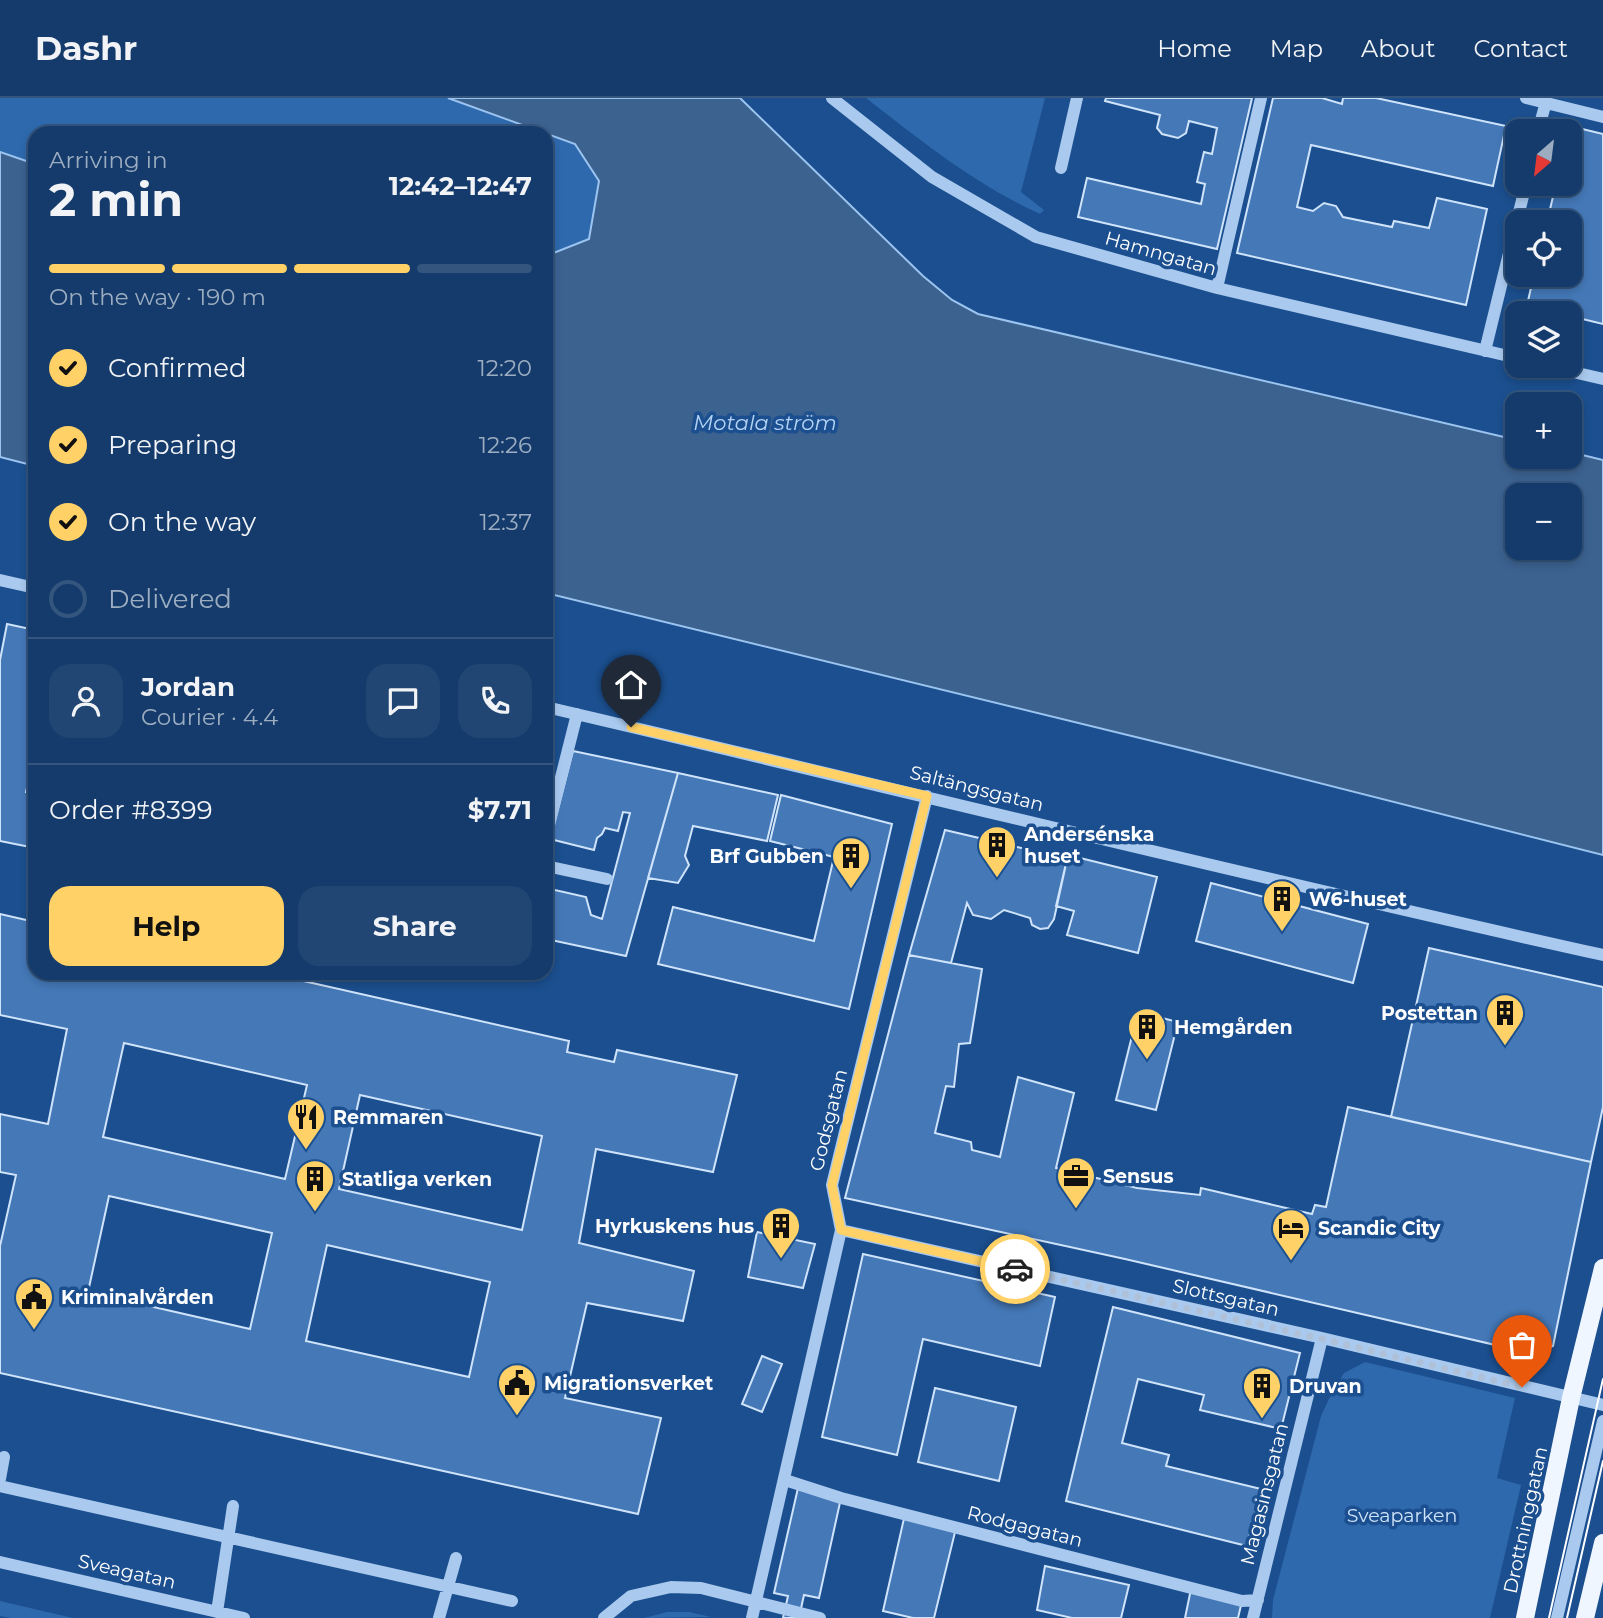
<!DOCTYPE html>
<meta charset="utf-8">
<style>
:root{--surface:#143b6b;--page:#214673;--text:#f1f3f6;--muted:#9dadc1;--line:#33557e;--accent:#ffd166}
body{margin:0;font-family:Montserrat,sans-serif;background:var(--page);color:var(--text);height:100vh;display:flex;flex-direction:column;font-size:26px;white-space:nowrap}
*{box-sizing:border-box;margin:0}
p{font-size:23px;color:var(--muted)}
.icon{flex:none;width:38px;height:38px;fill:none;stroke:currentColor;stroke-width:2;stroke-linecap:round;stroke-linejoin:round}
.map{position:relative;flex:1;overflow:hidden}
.drawer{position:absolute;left:28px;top:28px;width:525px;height:854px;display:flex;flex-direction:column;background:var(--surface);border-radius:21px;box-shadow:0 4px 10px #0003,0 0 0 2px var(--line)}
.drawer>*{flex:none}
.needle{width:46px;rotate:208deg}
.buttons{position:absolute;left:1505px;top:21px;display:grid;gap:14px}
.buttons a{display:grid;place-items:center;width:77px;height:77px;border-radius:14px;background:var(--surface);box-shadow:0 4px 10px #0003,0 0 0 2px var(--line);font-size:35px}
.pin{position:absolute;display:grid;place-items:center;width:60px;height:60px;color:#fff;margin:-72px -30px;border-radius:50% 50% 50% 0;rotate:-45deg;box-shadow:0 0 7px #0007}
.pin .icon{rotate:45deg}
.courier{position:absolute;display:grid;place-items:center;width:70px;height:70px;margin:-35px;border:5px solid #ffd166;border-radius:50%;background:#fff;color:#222;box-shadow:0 2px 9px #0007}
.head em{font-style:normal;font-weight:700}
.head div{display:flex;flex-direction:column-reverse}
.head{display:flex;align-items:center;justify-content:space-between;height:119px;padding:0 21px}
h1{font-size:46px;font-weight:700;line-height:52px}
.bar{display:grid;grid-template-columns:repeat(4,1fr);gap:10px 7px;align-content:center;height:84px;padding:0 21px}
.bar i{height:9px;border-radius:5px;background:var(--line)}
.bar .selected{background:var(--accent)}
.bar p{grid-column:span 4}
.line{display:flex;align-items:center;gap:18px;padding:0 21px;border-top:2px solid var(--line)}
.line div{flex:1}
.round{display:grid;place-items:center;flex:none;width:74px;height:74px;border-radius:21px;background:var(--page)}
ol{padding:0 21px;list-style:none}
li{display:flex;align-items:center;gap:21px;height:77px}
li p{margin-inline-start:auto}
li .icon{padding:7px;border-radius:50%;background:var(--accent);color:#111;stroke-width:4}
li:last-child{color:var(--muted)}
li i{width:38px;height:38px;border:4px solid var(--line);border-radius:50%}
.action{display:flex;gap:14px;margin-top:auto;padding:14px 21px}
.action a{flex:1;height:80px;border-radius:21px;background:var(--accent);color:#111;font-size:28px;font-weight:700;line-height:80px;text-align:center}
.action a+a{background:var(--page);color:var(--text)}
header{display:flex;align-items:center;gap:42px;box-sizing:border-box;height:98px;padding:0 35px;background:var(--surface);border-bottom:2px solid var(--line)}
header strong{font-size:33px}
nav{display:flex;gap:38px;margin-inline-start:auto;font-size:24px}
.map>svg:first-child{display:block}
.green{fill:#2e69ad}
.water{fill:#3c6290;stroke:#9cc4f0;stroke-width:2;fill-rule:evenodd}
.building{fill:#4478b7;stroke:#cfe3fa;stroke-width:2;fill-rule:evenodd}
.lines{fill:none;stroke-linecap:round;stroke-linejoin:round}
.minor{stroke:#a9c9ee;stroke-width:12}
.major{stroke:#f0f6ff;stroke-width:18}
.tram{stroke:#fff;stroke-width:2}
.done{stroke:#afc1d8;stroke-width:7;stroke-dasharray:0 12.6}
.route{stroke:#ffd166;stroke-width:9}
.labels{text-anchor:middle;stroke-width:7;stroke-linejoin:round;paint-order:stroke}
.street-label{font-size:19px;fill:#fff;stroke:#1b4f8f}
.poi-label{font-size:19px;font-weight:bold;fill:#fff;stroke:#1b4f8f;text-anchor:start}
.park-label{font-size:19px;fill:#cfe3fa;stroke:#1b4f8f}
.water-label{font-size:21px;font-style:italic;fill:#b5d3f5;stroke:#1b4f8f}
</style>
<header>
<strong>Dashr</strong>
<nav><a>Home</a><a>Map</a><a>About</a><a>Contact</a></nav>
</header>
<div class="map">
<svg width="1603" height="1520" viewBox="0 0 1603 1520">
<rect width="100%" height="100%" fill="#1b4f8f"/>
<!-- green -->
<path class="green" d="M0 0H448L544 35H35V66L0 54Z
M866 0H1045L1021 94 1044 112 1040 116C973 85 924 45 866 0Z
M546 36 575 46 599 83 590 141 546 158Z
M1365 1264 1515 1300 1497 1380 1521 1387 1490 1520H1272L1273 1502 1321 1318 1333 1292 1344 1275Z
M0 1503 73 1520H11L0 1518Z
M667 1514H689L711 1519 644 1520Z"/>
<!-- water -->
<path class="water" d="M448 0H740L923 178 952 202 978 216 1517 342V359H1570V354L1603 362V757L1189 652 546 495V158L589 141 599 83 575 46ZM1517 397H1570V450H1517Z
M0 54 35 66V368L0 359Z"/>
<!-- building -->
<path class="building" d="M1106 0H1252L1217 151 1078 119 1087 80 1201 106 1205 86 1197 84 1204 54 1212 56 1217 30 1189 23 1186 35 1178 40 1162 36 1157 30 1160 17 1105 3Z
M1273 0H1322L1342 6 1343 0H1376L1506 28 1493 88 1311 47 1297 109 1313 113 1324 105 1336 108 1343 119 1392 129 1394 123 1429 130 1437 100 1487 111 1466 207 1237 155Z
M1570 28 1603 36V226L1570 218V215H1559L1527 207 1534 177H1570V124H1547L1556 86H1570Z
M7 526 35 532V655L26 694 35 697V750L0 743V562Z
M573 653 678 675 626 858 546 841V790L586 799 591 817 602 821 630 715 623 714 618 733 605 730 602 736 597 740 594 752 550 741Z
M678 675 778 697 767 743 693 728 685 758 689 767 678 785 648 780Z
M781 697 892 726 849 911 658 866 673 809 814 843 834 759 770 743Z
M945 732 1043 755 1068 757 1054 821 1048 830 1040 831 1032 827 1030 820 1004 812 991 821 973 817 967 805 951 865 909 857Z
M1068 757 1157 779 1138 855 1067 837 1074 813 1056 808Z
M1211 785 1368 826 1353 885 1196 843Z
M0 816 35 824V875H268L569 943 567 954 614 964 617 952 737 977 713 1074 596 1051 579 1145 694 1173 683 1223 587 1205 565 1300 661 1320 638 1416 0 1275V1148L16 1077 0 1074V1016L48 1026 67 931 0 917ZM124 945 307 987 285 1081 103 1039ZM360 997 542 1038 522 1132 339 1091ZM109 1098 272 1135 250 1231 88 1194ZM327 1147 490 1184 469 1279 306 1243Z
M1429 850 1603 889V1009L1591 1064 1391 1019Z
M909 857 982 871 970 945 959 946 954 989 946 988 935 1035 971 1044 972 1052 1000 1059 1018 979 1074 995 1056 1070 1137 1090 1200 1097 1201 1090 1312 1116 1315 1107 1326 1109 1348 1009 1591 1064 1553 1248 1534 1256 1125 1161 845 1100Z
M1138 914 1178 924 1156 1012 1116 1002Z
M757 1134 815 1146 803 1190 748 1179Z
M863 1156 1055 1199 1040 1268 923 1241 897 1357 822 1339Z
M1113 1209 1300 1255 1281 1331 1200 1312 1204 1297 1138 1281 1122 1345 1169 1357 1166 1368 1261 1391 1247 1448 1066 1403Z
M762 1258 782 1266 762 1314 742 1306Z
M935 1290 1016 1309 999 1383 918 1364Z
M798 1390 841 1400 819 1500 804 1497 800 1515 813 1520H783L788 1498 774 1495Z
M905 1416 956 1430 934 1520H913L883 1513Z
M1045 1468 1129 1487 1121 1520H1072L1037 1512Z
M1191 1491 1242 1503 1238 1520H1185Z"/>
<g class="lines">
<!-- minor -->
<path class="minor" d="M832 0 932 79 1036 139 1217 190 1517 260
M1526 0 1603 19
M1538 33 1546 4
M1061 70 1077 0
M1217 190 1261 0
M1485 253 1526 86
M1547 268 1603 281
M0 482 35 490
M546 609C898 691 1250 779 1603 857
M546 739 577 616
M546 768 607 781
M841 1132 1322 1240 1603 1307
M0 1381 4 1359
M785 1382 841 1400 1242 1503 1258 1502
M0 1388 512 1503
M0 1464 244 1520
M217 1514 233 1408
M439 1520 456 1460
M604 1520 631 1498 671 1489 701 1490 820 1520
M752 1520 841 1132 832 1087 927 698
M1253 1520 1322 1240
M1557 1520 1603 1323"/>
<!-- major -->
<path class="major" d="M1525 1520 1571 1300 1603 1170
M1585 1520 1603 1445"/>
<!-- tram -->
<path class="tram" d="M1549 1520 1603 1281
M1567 1520 1603 1363"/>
</g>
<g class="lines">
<!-- done -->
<path class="done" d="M1015 1171 1322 1241 1522 1289"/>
<!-- route -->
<path class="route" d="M631 629 927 698 832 1087 841 1132 1015 1171"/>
</g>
<!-- icons -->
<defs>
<symbol id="building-pin" viewBox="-11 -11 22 30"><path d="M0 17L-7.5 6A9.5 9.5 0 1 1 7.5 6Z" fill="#ffd166" stroke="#1b4f8f"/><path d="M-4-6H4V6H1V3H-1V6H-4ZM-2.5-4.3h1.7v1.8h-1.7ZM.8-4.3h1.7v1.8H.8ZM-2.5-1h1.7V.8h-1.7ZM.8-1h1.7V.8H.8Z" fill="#111"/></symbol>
<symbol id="restaurant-pin" viewBox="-11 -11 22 30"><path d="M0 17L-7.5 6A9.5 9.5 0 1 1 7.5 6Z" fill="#ffd166" stroke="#1b4f8f"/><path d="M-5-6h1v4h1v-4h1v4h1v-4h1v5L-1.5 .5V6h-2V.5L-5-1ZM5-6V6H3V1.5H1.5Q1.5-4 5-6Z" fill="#111"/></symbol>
<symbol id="office-pin" viewBox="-11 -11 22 30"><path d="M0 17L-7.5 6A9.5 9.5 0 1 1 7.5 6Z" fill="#ffd166" stroke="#1b4f8f"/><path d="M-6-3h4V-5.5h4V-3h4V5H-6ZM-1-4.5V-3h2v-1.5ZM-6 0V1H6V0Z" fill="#111"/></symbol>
<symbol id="hotel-pin" viewBox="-11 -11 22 30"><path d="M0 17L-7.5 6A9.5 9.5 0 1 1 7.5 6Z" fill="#ffd166" stroke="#1b4f8f"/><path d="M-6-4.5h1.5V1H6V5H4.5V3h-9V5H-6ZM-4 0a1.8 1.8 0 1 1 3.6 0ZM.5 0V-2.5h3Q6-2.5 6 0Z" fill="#111"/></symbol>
<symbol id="civic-pin" viewBox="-11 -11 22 30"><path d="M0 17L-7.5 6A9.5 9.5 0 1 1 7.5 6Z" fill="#ffd166" stroke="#1b4f8f"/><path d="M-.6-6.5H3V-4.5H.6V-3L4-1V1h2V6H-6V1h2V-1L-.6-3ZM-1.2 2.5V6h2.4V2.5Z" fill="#111"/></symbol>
</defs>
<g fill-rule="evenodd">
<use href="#building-pin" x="975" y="725" width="44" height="60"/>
<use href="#building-pin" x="829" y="736" width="44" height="60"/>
<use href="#building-pin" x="1260" y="779" width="44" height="60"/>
<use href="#building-pin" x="1483" y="893" width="44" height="60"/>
<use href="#building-pin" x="1125" y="907" width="44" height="60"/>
<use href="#restaurant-pin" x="284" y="997" width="44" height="60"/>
<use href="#office-pin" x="1054" y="1056" width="44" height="60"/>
<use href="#building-pin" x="293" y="1059" width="44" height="60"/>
<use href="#building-pin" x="759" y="1106" width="44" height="60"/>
<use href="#hotel-pin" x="1269" y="1108" width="44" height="60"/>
<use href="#civic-pin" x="12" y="1177" width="44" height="60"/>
<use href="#civic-pin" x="495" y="1263" width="44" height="60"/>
<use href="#building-pin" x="1240" y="1266" width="44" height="60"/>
</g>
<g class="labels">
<!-- street labels -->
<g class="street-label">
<text transform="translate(1161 155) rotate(16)" y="7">Hamngatan</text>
<text transform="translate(977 690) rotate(14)" y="7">Saltängsgatan</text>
<text transform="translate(828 1022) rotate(-76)" y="7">Godsgatan</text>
<text transform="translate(1226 1199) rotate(13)" y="7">Slottsgatan</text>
<text transform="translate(1264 1396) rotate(-76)" y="7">Magasinsgatan</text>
<text transform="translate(1525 1422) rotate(-78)" y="7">Drottninggatan</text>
<text transform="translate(1025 1428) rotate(14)" y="7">Rodgagatan</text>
<text transform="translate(127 1473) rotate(13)" y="7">Sveagatan</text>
</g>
<!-- poi labels -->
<g class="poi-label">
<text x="1024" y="743">Andersénska<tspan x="1024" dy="22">huset</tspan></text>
<text x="824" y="765" text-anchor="end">Brf Gubben</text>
<text x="1309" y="808">W6-huset</text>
<text x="1478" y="922" text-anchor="end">Postettan</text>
<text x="1174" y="936">Hemgården</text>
<text x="333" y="1026">Remmaren</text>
<text x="1103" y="1085">Sensus</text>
<text x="342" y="1088">Statliga verken</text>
<text x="754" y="1135" text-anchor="end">Hyrkuskens hus</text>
<text x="1318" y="1137">Scandic City</text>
<text x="61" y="1206">Kriminalvården</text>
<text x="544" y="1292">Migrationsverket</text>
<text x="1289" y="1295">Druvan</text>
</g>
<!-- park labels -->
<g class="park-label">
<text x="1402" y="1424">Sveaparken</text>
</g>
<!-- water labels -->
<g class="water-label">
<text x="765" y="332">Motala ström</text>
</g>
</g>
</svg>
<div class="buttons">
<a><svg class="needle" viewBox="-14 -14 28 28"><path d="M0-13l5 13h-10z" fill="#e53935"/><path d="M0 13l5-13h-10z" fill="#9dadc1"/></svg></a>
<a><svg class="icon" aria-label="locate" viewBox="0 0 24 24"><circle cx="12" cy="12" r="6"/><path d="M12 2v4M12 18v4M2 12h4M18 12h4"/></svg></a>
<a><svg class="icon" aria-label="layers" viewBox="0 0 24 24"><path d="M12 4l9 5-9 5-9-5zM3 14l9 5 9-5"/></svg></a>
<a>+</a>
<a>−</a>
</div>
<div class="pin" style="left:1522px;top:1289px;background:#ea580c"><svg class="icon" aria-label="bag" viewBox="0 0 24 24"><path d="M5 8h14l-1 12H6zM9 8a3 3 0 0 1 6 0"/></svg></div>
<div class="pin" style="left:631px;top:629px;background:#1f2937"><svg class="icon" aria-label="home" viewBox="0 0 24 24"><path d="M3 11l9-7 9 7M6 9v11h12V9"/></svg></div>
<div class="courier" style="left:1015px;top:1171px"><svg class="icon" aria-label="car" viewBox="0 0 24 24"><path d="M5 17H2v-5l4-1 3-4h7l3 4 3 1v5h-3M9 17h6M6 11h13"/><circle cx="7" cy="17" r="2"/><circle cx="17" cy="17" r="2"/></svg></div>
<section class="drawer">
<div class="head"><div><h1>2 min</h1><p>Arriving in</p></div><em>12:42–12:47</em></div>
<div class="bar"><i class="selected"></i><i class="selected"></i><i class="selected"></i><i></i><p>On the way · 190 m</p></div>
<ol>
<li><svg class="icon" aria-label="check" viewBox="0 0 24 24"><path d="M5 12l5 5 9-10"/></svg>Confirmed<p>12:20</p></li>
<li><svg class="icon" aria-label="check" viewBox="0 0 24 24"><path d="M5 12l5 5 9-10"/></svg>Preparing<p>12:26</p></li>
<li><svg class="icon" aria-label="check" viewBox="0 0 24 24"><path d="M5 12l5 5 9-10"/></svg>On the way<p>12:37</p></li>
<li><i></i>Delivered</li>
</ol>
<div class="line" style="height:126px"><a class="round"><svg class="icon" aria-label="person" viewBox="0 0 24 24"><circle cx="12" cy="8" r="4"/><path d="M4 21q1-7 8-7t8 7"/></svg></a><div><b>Jordan</b><p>Courier · 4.4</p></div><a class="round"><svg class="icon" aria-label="chat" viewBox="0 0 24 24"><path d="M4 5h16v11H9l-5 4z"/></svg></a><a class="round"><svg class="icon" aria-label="phone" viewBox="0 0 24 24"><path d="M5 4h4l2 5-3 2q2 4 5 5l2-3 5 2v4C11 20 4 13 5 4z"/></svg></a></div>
<div class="line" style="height:91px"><div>Order #8399</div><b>$7.71</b></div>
<div class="action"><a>Help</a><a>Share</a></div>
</section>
</div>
